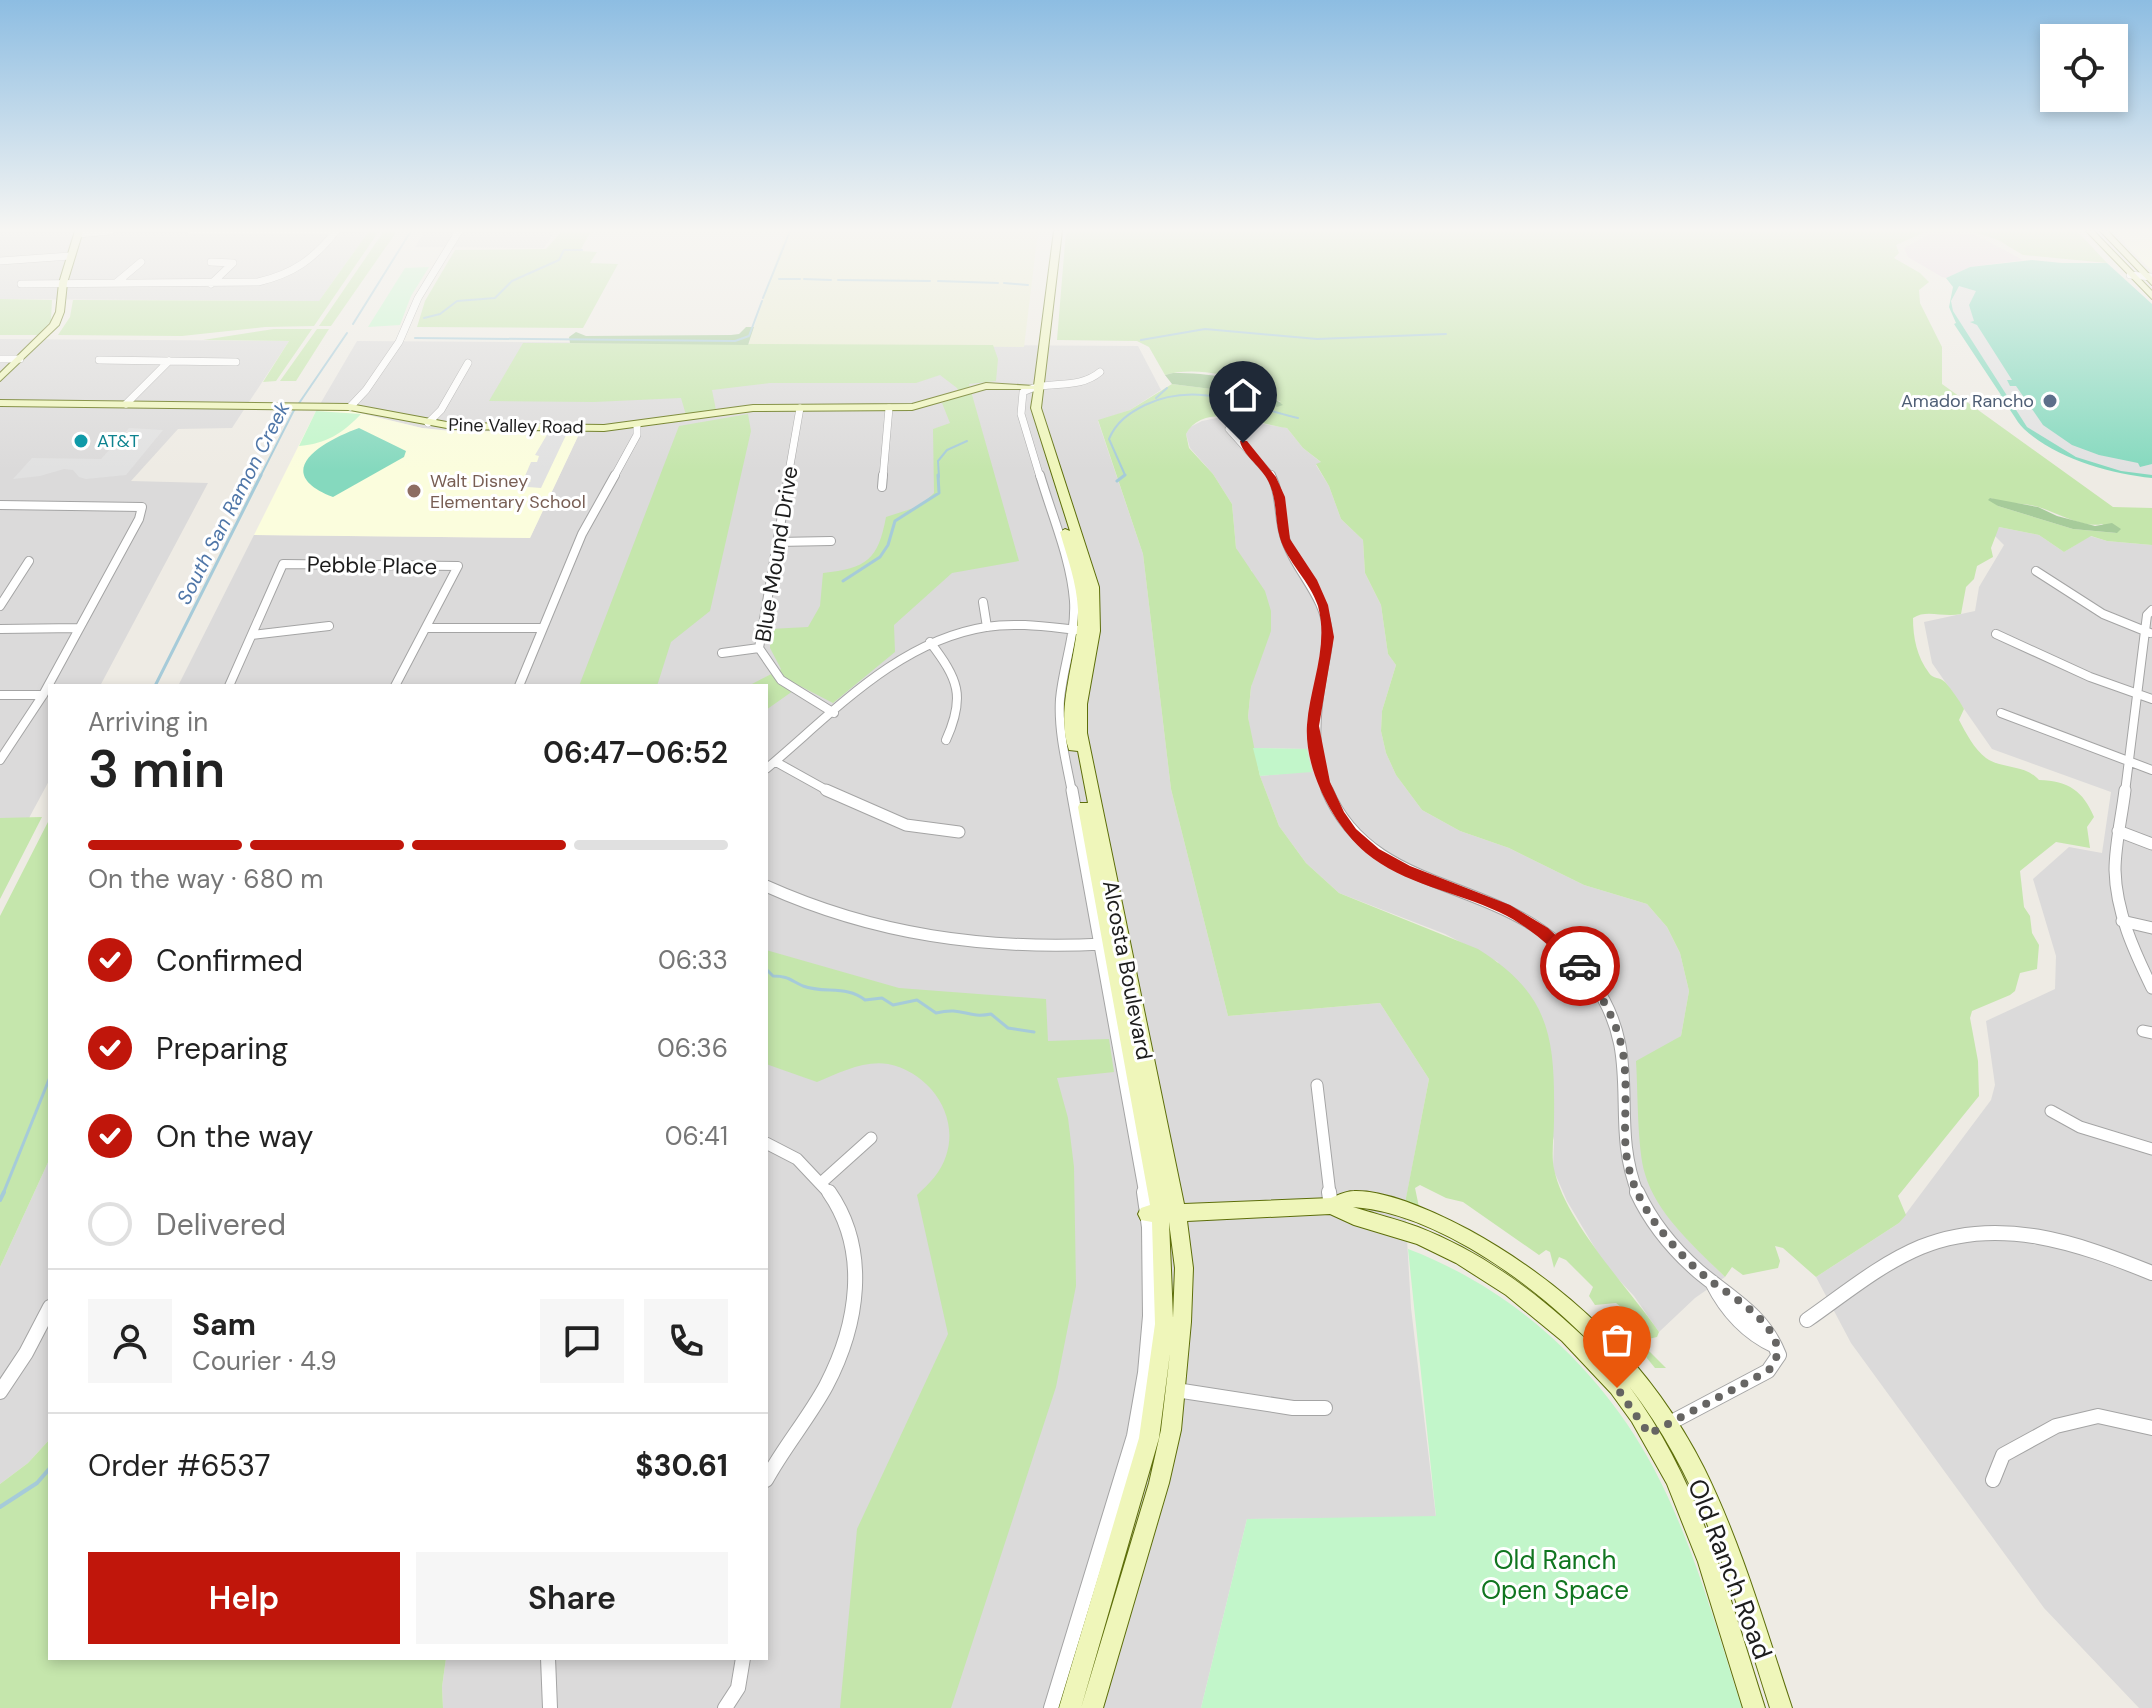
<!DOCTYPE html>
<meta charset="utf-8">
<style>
:root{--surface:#fff;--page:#f6f6f6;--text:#222;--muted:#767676;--line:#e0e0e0;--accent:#c0160b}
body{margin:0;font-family:"DM Sans",sans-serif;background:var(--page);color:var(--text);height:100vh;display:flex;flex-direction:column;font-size:30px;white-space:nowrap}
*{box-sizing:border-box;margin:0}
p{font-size:26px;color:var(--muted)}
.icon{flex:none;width:44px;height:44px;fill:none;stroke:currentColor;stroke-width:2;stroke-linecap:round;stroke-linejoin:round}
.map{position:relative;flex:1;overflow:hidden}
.panel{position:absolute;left:48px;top:684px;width:720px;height:976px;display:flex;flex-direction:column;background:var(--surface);border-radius:0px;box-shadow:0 4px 12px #0003}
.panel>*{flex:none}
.buttons{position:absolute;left:2040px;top:24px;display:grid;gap:16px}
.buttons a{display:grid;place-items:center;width:88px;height:88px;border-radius:0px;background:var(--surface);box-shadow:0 4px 12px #0003;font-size:40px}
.pin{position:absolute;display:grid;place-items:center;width:68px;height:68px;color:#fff;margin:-82px -34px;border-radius:50% 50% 50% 0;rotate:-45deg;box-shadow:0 0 8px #0007}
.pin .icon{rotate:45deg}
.courier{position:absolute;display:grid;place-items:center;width:80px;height:80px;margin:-40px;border:6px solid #c0160b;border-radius:50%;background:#fff;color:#222;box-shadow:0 2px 10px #0007}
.headline em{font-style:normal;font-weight:600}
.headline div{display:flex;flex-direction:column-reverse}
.headline{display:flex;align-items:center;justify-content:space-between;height:136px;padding:0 40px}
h1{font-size:52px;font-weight:600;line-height:60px}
.bar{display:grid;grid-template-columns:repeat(4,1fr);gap:12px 8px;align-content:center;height:96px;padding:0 40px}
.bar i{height:10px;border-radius:6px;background:var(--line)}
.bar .on{background:var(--accent)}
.bar p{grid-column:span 4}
.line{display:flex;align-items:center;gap:20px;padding:0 40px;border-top:2px solid var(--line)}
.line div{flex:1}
.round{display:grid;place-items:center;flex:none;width:84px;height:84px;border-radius:0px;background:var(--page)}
ol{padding:0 40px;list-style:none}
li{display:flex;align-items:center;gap:24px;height:88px}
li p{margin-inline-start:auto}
li .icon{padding:8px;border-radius:50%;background:var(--accent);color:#fff;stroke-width:4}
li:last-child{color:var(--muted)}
li i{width:44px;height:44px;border:4px solid var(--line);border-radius:50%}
.primary-button{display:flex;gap:16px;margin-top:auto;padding:16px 40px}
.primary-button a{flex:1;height:92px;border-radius:0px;background:var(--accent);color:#fff;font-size:32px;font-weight:600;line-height:92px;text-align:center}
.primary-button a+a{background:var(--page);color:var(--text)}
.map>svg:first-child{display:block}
.residential{fill:#dbdada}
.industrial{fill:#e7d6e2}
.education{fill:#fbfddd}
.farmland{fill:#e8ecd0}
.grass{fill:#c5e6ac;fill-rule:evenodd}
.forest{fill:#a6cb9a}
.park{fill:#c2f6ca}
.pitch{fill:#85d9be}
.parking{fill:#e1e1e1}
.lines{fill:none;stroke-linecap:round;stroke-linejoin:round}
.stream-far2{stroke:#a6cbd9;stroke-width:2}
.stream-far1{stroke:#a6cbd9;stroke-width:3}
.stream{stroke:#a6cbd9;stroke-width:4}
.street-far3-casing{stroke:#a4a4a4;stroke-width:8}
.street-far2-casing{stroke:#a4a4a4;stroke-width:10}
.street-far1-casing{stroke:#a4a4a4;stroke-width:13}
.street-casing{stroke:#a4a4a4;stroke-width:16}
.secondary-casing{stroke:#5d6e0a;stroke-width:2}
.street-far3{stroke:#fff;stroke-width:7}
.street-far2{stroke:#fff;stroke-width:8}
.street-far1{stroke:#fff;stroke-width:11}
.street{stroke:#fff;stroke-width:14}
.secondary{fill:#eff6ba;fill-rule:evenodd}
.route{fill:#c0160b}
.done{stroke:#666563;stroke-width:8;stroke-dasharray:0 14.4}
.service-dot{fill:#5c6f8a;stroke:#fff;stroke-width:3}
.culture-dot{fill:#0f9aa8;stroke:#fff;stroke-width:3}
.education-dot{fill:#8d6e63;stroke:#fff;stroke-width:3}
.labels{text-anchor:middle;stroke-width:6;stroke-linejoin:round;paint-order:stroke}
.far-service-label{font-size:18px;fill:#4e5e75;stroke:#fff;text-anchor:end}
.far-street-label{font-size:18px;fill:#1d1d1d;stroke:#fff}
.far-culture-label{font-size:18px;fill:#0d838f;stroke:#fff;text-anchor:start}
.far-education-label{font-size:18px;fill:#785e54;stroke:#fff;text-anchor:start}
.far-water-label{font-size:20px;font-style:italic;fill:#4f76a8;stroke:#fff}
.street-label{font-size:22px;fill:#1d1d1d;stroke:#fff}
.near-park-label{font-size:26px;fill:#117620;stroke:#fff}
.near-street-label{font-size:26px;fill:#1d1d1d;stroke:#fff}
</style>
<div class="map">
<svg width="2152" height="1708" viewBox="0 0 2152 1708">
<rect width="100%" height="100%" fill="#eeebe4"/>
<!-- residential -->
<path class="residential" d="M0 231H369L319 301 0 299Z
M425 231H555L544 248 415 247Z
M0 339 289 341 232 428 178 429 131 481 208 483 100 686H50V779L29 818H0Z
M357 341 1138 346 1161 390 1130 410 1098 421 1143 554 1171 789 1228 1016 1380 1003 1429 1079 1405 1204 1411 1308 1436 1517 1247 1519 1201 1708H443L442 1687 446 1658H766V686H178L254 535 530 538 580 432 450 431 422 428 351 411H316Z
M1222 417 1287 428 1303 448 1322 463 1316 465 1329 486 1341 519 1363 540 1365 573 1381 605 1388 654 1396 665 1382 711 1381 731 1386 753 1396 775 1422 810 1460 831 1509 848 1584 885 1647 904 1667 927 1680 953 1689 991 1681 1036 1674 1041 1687 1239 1725 1277 1695 1298 1659 1332 1634 1296 1605 1265 1567 1201 1553 1169 1554 1140 1498 962 1445 934 1339 893 1306 863 1279 826 1260 776 1311 771 1307 749 1253 748 1248 717 1251 687 1257 663 1252 571 1241 561 1236 548 1232 504 1213 474 1190 448 1186 434 1190 427 1202 421Z
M1999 527 2039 535 2064 552 2090 536 2107 541 2152 545V1708H2139L2044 1608 1851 1343 1816 1277 1899 1223 1991 1100 1995 1085 1986 1021 2055 989 2056 956 2033 879 2069 847 2102 853 2111 792 1992 749 1932 663 1924 622 1975 611 1979 587 2004 545 1994 535Z
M50 1158V1439L28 1463 0 1484V1267Z"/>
<!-- industrial -->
<path class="industrial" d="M1936 231 1976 235 2023 260 1970 267 1946 278 1942 277 1908 257 1904 248Z"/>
<!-- education -->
<path class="education" d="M2116 231H2152V271L2130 249Z
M316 411H351L422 428 450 431 580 432 530 538 254 535Z"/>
<!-- farmland -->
<path class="farmland" d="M786 231H1038L1024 347 748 345Z"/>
<!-- grass -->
<path class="grass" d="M369 231H379L314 326 265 327 182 336 58 335 70 317 73 300 319 301Z
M384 231H397L331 326H319Z
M562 231H591L580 251 597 252 590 263 618 264 583 328 417 327 425 301 455 250 546 249Z
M1066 231H1927L1896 245 1899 253 1894 258 1920 273 1929 282 1919 290 1920 303 1942 347V384L2113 507 2152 508V545L2107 541 2091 536 2064 552 2039 535 1999 527 1991 548 1993 557 1977 566 1974 579 1966 587 1961 614C1943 618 1927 609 1913 618 1913 638 1917 657 1929 673 1933 679 1940 677 1945 682 1952 690 1959 700 1964 709L1959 720C1966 733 1974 749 1986 758 2001 769 2025 764 2039 780 2069 781 2083 791 2094 817L2087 827 2090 848 2056 842 2020 871 2024 907 2030 916 2032 933 2039 945 2037 969 2020 973 2015 991 2010 995 1972 1011 1970 1018 1978 1061 1979 1096 1898 1196 1906 1215 1899 1223 1816 1277 1783 1248 1775 1246 1780 1261 1778 1268 1743 1275 1732 1267 1725 1277C1696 1248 1657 1215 1645 1174 1637 1148 1638 1091 1636 1061L1681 1036 1689 991 1680 953 1667 927 1647 904 1584 885 1509 848 1460 831 1422 810 1396 775 1386 753 1381 731 1382 711 1396 665 1388 654 1381 605 1365 573 1363 540 1341 519 1329 486 1316 464 1321 462 1303 448 1287 428C1259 425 1204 400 1186 434L1189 448 1213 474 1232 504 1236 548 1265 591 1271 611V631L1251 687 1248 717 1260 776 1279 826 1306 863 1339 893 1478 949C1552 995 1555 1040 1554 1121 1554 1136 1551 1155 1554 1169 1565 1222 1628 1287 1659 1332L1657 1337 1644 1340 1645 1347 1666 1368H1655L1616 1320 1621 1307 1616 1303 1595 1305 1589 1296 1593 1287 1566 1260 1559 1257 1554 1268 1550 1252 1546 1250 1539 1255 1463 1202 1446 1198 1420 1185 1415 1188 1419 1207 1405 1203 1429 1079 1380 1003 1228 1016 1171 789 1143 554 1098 420 1130 410 1172 384 1243 393 1260 402H1281C1271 397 1264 390 1254 385 1230 374 1191 367 1165 375L1149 347 1137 341 1057 340ZM1990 498C2004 503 2020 503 2035 506 2054 511 2083 529 2102 524L2117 533 2073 529 1998 506Z
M1971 231H2077L2107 263 2023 255 1998 240Z
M0 299 52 300 51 321 38 335H0Z
M274 329H312L276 381 263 382 289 341 203 340Z
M317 329H329L296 381H280Z
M523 343 993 345 998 359 996 381 969 384 1019 561 952 573 894 625 895 652 833 703 800 686 766 710V686H748L781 669 770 648V629L808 627 820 606 823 573C867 568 878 560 886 517L920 506 934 493 933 429 950 423 942 403 960 396 957 388 940 375 916 383H770L712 390 716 410 686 415 681 398 594 402 489 401Z
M748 414 751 431 710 611 671 642 657 686H579L679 426Z
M42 817 0 899V818Z
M50 818V1158L0 1267V916Z
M766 950 899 988 1046 999 1048 1041 1109 1039 1114 1072 1057 1078 1068 1118 1074 1167 1076 1286 1056 1387 951 1708H840L857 1529 948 1334 917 1195C929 1184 941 1172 946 1156 960 1115 929 1072 888 1064 864 1060 839 1073 817 1082L766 1064Z
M50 1439V1658H446L442 1687 443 1708H0V1484L28 1463Z"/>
<!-- forest -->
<path class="forest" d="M746 327H754L748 345 570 343 569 337 576 332 586 336 731 335 739 334Z
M1173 373C1215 373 1252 379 1283 405L1277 407 1243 393 1172 384 1165 375Z
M1990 498 2038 507 2057 516 2095 526 2112 523 2121 529 2117 533 2073 529 1998 506 1988 500Z"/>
<!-- park -->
<path class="park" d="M429 267 411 296 400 325 368 327 405 268Z
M316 411 361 414C343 433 326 444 299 446Z
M1253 748 1307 749 1312 772 1260 776Z
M1408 1249C1512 1288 1601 1369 1653 1467 1693 1542 1716 1628 1742 1708H1201L1247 1519 1436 1516Z"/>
<!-- pitch -->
<path class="pitch" d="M2032 260 2062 263H2107L2152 304V478C2110 474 2055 458 2024 429 2016 422 2008 403 1998 396L2001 395 1954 324 1956 323 1949 307 1953 287 1946 278 1970 267Z
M359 428 406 451 404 457 333 497C269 472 323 441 359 428Z"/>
<!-- parking -->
<path class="parking" d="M1959 286 1976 291 1969 305 1974 321 1970 322 1977 325 2012 380H2007L2010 386H2016L2043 425 2072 445 2099 455 2138 463 2140 467 2152 464V475L2121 471 2076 457 2027 427 1953 311 1951 301Z
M129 428 163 430 126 475 86 479 79 477 73 470 64 469 40 476 13 479 32 458 101 459Z
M548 433H567L541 488 528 487 525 485 531 481 525 476 531 462H537L539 456 535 455Z"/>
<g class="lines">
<!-- stream-far2 -->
<path class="stream-far2" d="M779 279H800
M804 279 831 280
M838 280 930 281
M938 281 998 283
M1004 283 1028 285
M763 298 790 231
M424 318 440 314 457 301 495 298 512 281 559 260 564 250H582
M353 324 411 231
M415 338 735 341 749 336 762 301
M1141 340 1205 329 1317 339 1446 334
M1156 398 1167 388
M260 477 293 412 347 333
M939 477 938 461 947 450 967 441
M1122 477 1125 475 1109 439C1116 422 1129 413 1145 405 1197 380 1246 406 1298 418"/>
<!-- stream-far1 -->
<path class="stream-far1" d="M1117 481 1125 475
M843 581 880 557 888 545 895 521 939 493 938 475
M155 686 261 475
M766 969 773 976C788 976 790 980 803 986 824 994 847 985 865 1000L882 998 893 1005 917 1000 936 1013C964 1006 966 1019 991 1014L1008 1028 1034 1032
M3 1194 50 1077"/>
<!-- stream -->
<path class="stream" d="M0 1200 4 1192
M0 1507 37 1483 50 1468"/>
<defs>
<path id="street-far3" d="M191 231H335
M78 234 110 231
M0 261 70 256
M211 262 233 263 211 284
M2130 275 2152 277
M116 283 141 262
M21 284 258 282C293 274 314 259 336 231
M0 359H20
M99 360 236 362
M126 404 169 361
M350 407 366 390 399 342 418 298 459 231
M428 423 441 410 468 363
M1229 429 1272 477
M614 477 637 435V426
M788 477 800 408
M883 477 889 408
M1040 477 1021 414 1023 392C1048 379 1077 391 1100 372"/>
<path id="street-far2" d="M789 475 759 648 781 680 834 713
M1040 475C1052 516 1071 559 1074 601 1076 635 1063 666 1060 699 1058 730 1066 762 1072 792
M1271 475C1281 495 1278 514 1284 535 1294 571 1326 595 1328 635 1329 649 1324 663 1322 677 1315 717 1312 754 1328 792
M882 487 883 475
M0 505 142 507 139 519 43 695 0 760
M777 542 831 541
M2036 571 2103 614 2150 633
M983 602 987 627
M0 606 29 561
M426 628H542
M0 629 78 628
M1996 634 2090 677 2152 699
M252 635 329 626
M930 642C958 679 966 696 946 740
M722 653 759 648
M229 686 283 564 458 566 395 686
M519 686 582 534 615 475
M0 695H43
M2001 713 2152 770
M776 762 830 792
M766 769C832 714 897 641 986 627 1016 622 1048 627 1078 630
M2125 792 2147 615 2152 610"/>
<path id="street-far1" d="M826 790 906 825 959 832
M1072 790 1145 1194
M1327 790C1365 880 1460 879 1533 925 1557 940 1578 961 1594 984 1645 1057 1608 1119 1638 1194
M2125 790C2122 816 2115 844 2115 870 2116 912 2134 951 2152 988
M2118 831 2152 844
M766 886C875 935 985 950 1104 944
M2122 921 2152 928
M2143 1031 2152 1033
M1317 1085 1330 1194
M2051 1111 2080 1127 2152 1149
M766 1143 797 1159 830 1194
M822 1182 871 1138"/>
<path id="street" d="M1329 1192 1331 1206
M1637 1192C1651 1222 1673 1249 1698 1271 1730 1298 1763 1314 1779 1355L1768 1371 1666 1425
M1712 1282C1726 1310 1747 1333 1775 1346
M1807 1320C1843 1295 1880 1264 1921 1247 1999 1215 2078 1243 2152 1273
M1176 1390 1293 1408H1325
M0 1392 26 1353 50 1307
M766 1480C784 1447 808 1419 826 1386 858 1325 870 1251 829 1192
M1993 1480 2003 1455 2056 1426 2098 1416 2152 1428
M548 1658 550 1708
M725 1708 738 1688 743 1658
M1051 1708 1134 1436 1145 1373 1150 1316 1149 1227 1144 1192"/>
<path id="secondary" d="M75 231H83L67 283 64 312 59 325 0 381V373L50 324 56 312 59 283Z
M1054 231H1062L1041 408 1099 587 1100 631 1087 704V733L1184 1204 1331 1198C1338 1195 1346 1191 1354 1191 1388 1190 1439 1214 1469 1230 1569 1285 1652 1365 1704 1468 1742 1545 1765 1627 1792 1708H1770C1734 1595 1703 1481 1629 1386 1700 1481 1729 1596 1765 1708H1743L1698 1562 1667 1484 1632 1422 1611 1393 1562 1341 1506 1295 1456 1263 1417 1244 1354 1225 1330 1214 1187 1221 1193 1268 1191 1322 1181 1430 1169 1483 1103 1708H1081L1149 1483 1161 1430 1170 1353 1159 1438 1081 1708H1059L1139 1438 1155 1324 1152 1222 1141 1220 1138 1214 1141 1208 1150 1205 1078 807 1080 803H1088L1078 751 1069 750C1054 709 1079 654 1078 610 1077 583 1067 557 1060 532L1065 529 1070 531 1031 408 1034 389H986L912 410 753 411 604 431 452 429 350 410 0 406V400L350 404 452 423 604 425 753 405 912 404 986 383 1034 386ZM1353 1207C1439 1213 1544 1291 1600 1353 1547 1300 1488 1254 1418 1227 1397 1219 1375 1214 1353 1207ZM1169 1222 1175 1268 1173 1318Z
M2086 231H2094L2152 291V299Z
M2100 231H2108L2152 277V285Z"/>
</defs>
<!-- street-far3 casing -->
<use href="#street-far3" class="street-far3-casing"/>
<!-- street-far2 casing -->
<use href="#street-far2" class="street-far2-casing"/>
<!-- street-far1 casing -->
<use href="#street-far1" class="street-far1-casing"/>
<!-- street casing -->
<use href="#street" class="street-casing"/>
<!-- secondary casing -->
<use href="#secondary" class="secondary-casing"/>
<!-- street-far3 -->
<use href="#street-far3" class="street-far3"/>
<!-- street-far2 -->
<use href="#street-far2" class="street-far2"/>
<!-- street-far1 -->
<use href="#street-far1" class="street-far1"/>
<!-- street -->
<use href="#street" class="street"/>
<!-- secondary -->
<use href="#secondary" class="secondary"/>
</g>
<!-- sky -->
<linearGradient id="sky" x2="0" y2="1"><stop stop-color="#8dbde2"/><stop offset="0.49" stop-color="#f7f6f3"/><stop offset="1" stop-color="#f7f6f3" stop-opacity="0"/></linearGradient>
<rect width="2152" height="470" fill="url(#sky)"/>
<!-- route -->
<path class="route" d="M1240 441H1247L1276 477 1285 497 1290 539 1317 580 1328 605 1334 637 1319 726 1330 782 1344 812 1356 829 1379 849 1410 866 1510 905 1548 928 1585 962V971H1575C1552 948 1529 926 1499 912 1457 892 1403 884 1366 853 1334 826 1304 770 1307 725 1310 685 1329 647 1318 606 1310 581 1287 562 1280 538 1274 518 1278 498 1267 479 1260 466 1242 454 1240 441Z"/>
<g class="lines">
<!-- done -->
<path class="done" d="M1580 966C1601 993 1620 1026 1624 1060 1631 1128 1610 1160 1656 1224 1671 1244 1692 1267 1712 1282 1736 1299 1801 1337 1768 1371L1649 1434 1617 1388"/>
</g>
<!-- markers -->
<circle class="service-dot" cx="2050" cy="401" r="8"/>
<circle class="culture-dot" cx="81" cy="441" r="8"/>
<circle class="education-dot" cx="414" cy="491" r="8"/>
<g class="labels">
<!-- far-service labels -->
<g class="far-service-label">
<text x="2034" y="407">Amador Rancho</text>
</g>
<!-- far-street labels -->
<g class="far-street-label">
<text transform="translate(516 426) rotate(1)" y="6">Pine Valley Road</text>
</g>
<!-- far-culture labels -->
<g class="far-culture-label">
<text x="97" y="447">AT&amp;T</text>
</g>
<!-- far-education labels -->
<g class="far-education-label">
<text x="430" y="487">Walt Disney<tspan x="430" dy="21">Elementary School</tspan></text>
</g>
<!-- far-water labels -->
<g class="far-water-label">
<text transform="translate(233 503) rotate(-63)" y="7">South San Ramon Creek</text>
</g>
<!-- street labels -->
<g class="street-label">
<text transform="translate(776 554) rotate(-81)" y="8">Blue Mound Drive</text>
<text transform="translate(372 565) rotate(1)" y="8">Pebble Place</text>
<text transform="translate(1128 970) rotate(79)" y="8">Alcosta Boulevard</text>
</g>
<!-- near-park labels -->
<g class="near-park-label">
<text x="1555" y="1569">Old Ranch<tspan x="1555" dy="30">Open Space</tspan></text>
</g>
<!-- near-street labels -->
<g class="near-street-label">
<text transform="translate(1730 1569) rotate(69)" y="9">Old Ranch Road</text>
</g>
</g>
</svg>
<div class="buttons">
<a><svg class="icon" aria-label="locate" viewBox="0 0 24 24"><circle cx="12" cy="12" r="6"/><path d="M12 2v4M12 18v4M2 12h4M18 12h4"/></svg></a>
</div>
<div class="pin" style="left:1617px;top:1388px;background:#ea580c"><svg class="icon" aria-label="bag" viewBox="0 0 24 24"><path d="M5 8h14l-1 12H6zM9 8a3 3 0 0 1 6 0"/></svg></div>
<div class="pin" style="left:1243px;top:443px;background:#1f2937"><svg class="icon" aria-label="home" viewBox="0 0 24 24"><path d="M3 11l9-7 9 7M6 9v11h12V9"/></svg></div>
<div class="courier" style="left:1580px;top:966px"><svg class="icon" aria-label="car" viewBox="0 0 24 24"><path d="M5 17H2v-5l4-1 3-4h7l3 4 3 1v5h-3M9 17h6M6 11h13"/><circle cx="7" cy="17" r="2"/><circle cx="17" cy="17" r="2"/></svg></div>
<section class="panel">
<div class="headline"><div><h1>3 min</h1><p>Arriving in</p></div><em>06:47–06:52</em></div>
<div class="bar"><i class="on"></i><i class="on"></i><i class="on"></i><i></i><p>On the way · 680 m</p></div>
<ol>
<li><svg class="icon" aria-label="check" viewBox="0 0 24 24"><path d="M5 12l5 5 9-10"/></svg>Confirmed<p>06:33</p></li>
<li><svg class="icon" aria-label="check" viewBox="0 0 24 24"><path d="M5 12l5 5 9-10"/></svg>Preparing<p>06:36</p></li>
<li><svg class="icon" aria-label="check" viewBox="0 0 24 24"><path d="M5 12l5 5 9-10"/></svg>On the way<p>06:41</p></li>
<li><i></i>Delivered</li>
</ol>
<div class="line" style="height:144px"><a class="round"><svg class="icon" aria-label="person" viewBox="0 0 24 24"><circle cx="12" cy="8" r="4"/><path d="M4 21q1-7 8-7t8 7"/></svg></a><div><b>Sam</b><p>Courier · 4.9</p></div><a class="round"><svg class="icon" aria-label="chat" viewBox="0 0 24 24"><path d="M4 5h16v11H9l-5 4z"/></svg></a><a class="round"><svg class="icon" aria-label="phone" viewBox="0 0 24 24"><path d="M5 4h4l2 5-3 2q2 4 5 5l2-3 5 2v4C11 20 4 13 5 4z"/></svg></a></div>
<div class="line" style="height:104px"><div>Order #6537</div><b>$30.61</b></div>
<div class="primary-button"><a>Help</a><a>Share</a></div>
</section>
</div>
